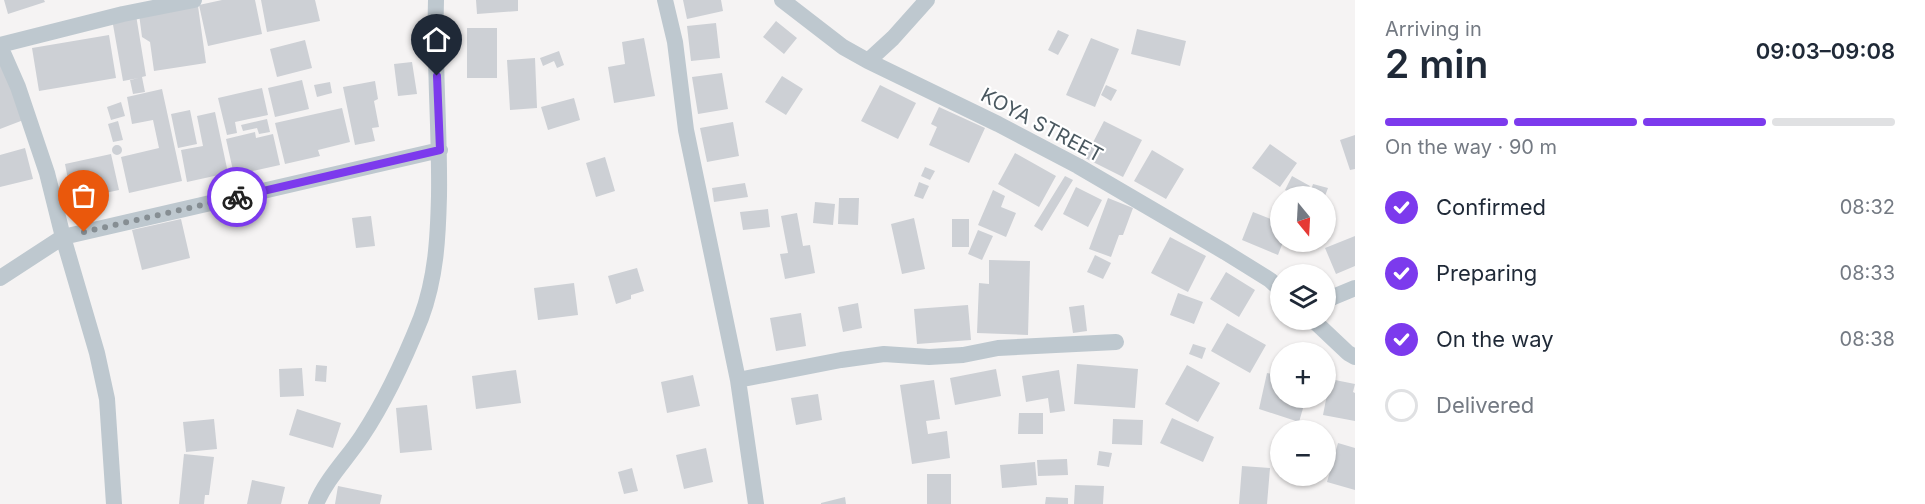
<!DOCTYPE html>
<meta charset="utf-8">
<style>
:root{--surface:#fff;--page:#f6f6f7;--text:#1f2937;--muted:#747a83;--line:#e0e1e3;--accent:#7c3aed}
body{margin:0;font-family:Inter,sans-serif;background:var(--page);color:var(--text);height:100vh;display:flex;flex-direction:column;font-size:22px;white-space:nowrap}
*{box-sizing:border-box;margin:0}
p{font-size:20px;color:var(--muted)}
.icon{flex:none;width:33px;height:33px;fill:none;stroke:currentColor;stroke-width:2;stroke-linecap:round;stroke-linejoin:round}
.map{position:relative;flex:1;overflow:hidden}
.sheet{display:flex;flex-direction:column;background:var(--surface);width:570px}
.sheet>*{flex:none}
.needle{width:39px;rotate:162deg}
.tools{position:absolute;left:1270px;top:186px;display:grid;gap:12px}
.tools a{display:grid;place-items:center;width:66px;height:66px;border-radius:50%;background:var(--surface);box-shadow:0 2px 4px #0004;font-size:30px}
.pin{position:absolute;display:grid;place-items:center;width:51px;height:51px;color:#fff;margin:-62px -26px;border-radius:50% 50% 50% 0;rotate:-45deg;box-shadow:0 0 6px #0007}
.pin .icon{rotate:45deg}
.courier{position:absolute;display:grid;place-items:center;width:60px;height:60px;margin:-30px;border:4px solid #7c3aed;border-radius:50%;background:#fff;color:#222;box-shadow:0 2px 8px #0007}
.head em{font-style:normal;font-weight:600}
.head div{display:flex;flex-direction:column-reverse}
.head{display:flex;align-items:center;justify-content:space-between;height:102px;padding:0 30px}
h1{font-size:39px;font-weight:600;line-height:45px}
.bar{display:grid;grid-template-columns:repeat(4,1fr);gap:9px 6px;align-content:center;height:72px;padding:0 30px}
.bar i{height:8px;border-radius:4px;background:var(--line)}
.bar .on{background:var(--accent)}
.bar p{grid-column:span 4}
ol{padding:0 30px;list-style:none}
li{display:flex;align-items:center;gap:18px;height:66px}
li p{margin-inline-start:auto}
li .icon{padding:6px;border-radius:50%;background:var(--accent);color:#fff;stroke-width:4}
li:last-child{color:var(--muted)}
li i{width:33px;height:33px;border:3px solid var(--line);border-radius:50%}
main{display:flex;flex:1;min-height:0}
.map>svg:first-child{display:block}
.building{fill:#cdd0d5}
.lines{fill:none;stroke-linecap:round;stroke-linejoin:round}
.street{stroke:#bec8cf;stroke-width:16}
.done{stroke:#868e93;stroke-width:6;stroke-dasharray:0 10.8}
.route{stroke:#7c3aed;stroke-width:8}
.labels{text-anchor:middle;stroke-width:4.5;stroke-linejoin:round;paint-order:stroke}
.street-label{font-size:20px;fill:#4a5860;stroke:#fff}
</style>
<main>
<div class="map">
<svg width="1355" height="504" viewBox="0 0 1355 504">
<rect width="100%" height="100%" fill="#f5f3f3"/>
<!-- building -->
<path class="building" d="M4 0H44L45 2 8 14Z
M222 0H255L262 34 208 46 199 5Z
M261 0H315L320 21 267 32Z
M476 0H518V11L477 14Z
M683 0H721L723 11 687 19Z
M198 6 206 63 154 71 150 42 142 37 139 14Z
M136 15 146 76 142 77 145 92 133 94 130 80 139 78 123 81 112 19Z
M776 21 797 38 784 54 763 37Z
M716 23 720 58 691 61 687 26Z
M467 28H497V78H467Z
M1137 29 1186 41 1180 66 1131 54Z
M1058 30 1069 35 1058 55 1048 50Z
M109 35 116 78 39 91 32 48Z
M644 38 655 96 614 103 608 67 625 64 622 42Z
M1091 38 1119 49 1095 107 1066 95Z
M305 40 312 68 277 77 270 49Z
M559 51 564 65 557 68 554 61 543 66 540 58Z
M0 55 26 119 0 129Z
M535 58 537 108 510 110 507 60Z
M412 62 417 94 398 96 394 64Z
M722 73 728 109 698 114 692 77Z
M782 76 803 89 786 115 765 102Z
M302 80 309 109 275 117 268 88Z
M375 81 378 99 374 101 379 127 372 128 375 141 355 145 343 87Z
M330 82 332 93 317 97 314 85Z
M880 85 916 103 898 139 861 121Z
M1106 85 1117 90 1111 101 1101 95Z
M262 88 268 115 235 122 237 133 227 135 218 98Z
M162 89 182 181 129 193 121 157 159 148 153 120 132 124 127 97Z
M574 98 580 120 548 130 541 107Z
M121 102 125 116 111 120 107 107Z
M939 107 985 128 969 163 929 145 937 127 931 124Z
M342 108 350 142 318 150 320 156 285 164 275 123Z
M190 110 197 144 178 148 171 114Z
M215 112 228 173 187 182 181 150 203 146 197 116Z
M267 119 270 132 259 134 257 128 243 131 241 125Z
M118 121 123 140 113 142 108 124Z
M1104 121 1142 140 1123 177 1085 158Z
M733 122 739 156 707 162 700 128Z
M255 132 256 138 273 134 280 165 234 175 226 139Z
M1355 135V169L1350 170 1340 140Z
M1270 144 1297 163 1280 187 1252 168Z
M112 150a5 5 0 1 1 10 0a5 5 0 1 1-10 0Z
M25 148 33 179 0 187V155Z
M1152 150 1184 169 1166 199 1134 181Z
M1015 153 1056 176 1039 207 998 184Z
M111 154 119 190 72 200 65 164Z
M605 157 615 191 596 197 586 163Z
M925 167 935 171 930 180 921 176Z
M1065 176 1073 180 1042 231 1034 226Z
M1292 176 1310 186 1304 196H1297L1285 190Z
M919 182 929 186 923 199 914 196Z
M745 183 748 197 714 202 712 188Z
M1313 184 1328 188 1325 196H1309Z
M1076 187 1102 200 1088 227 1063 214Z
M993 190 1005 196 1001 207 1016 213 1006 237 978 225Z
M839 198H859L858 225 838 224Z
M1108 198 1133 208 1123 235H1119L1111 257 1089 249Z
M815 202 835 204 833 225 813 223Z
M768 209 770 227 743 230 740 212Z
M1253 212 1281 223V242H1283L1278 255 1242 240Z
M797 213 803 246 810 245 815 273 785 279 780 254 788 253 781 216Z
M371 216 375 246 356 248 352 218Z
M914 218 925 269 902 274 891 224Z
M181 219 190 258 142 270 132 230Z
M952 219H969V247H952Z
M978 230 993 236 982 260 968 254Z
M1355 236V266L1336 274 1325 248Z
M1170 237 1206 256 1188 292 1151 273Z
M1095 255 1111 263 1103 279 1087 272Z
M989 260 1030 261 1028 335 977 333 979 283 989 284Z
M637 268 644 291 631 295V299L616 304 608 276Z
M1226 272 1255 290 1239 317 1210 299Z
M574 283 578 315 538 320 534 288Z
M1178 293 1203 302 1194 324 1170 315Z
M858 303 862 328 843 332 838 307Z
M968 305 971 340 917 344 914 309Z
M1084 305 1087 331 1073 333 1069 307Z
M801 313 806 346 776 351 770 318Z
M1227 323 1266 345 1250 373 1211 351Z
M1193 344 1206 348 1202 359 1189 354Z
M1077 364 1138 369 1135 408 1074 404Z
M316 365 327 366 326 382 315 381Z
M1187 365 1220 383 1198 422 1165 404Z
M302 368 304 396 280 397 279 369Z
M996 369 1001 396 955 405 950 378Z
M516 370 521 403 476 409 472 376Z
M1059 370 1065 411 1050 413 1048 398 1026 402 1022 376Z
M1267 373 1281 376V398H1306L1299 422 1259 409Z
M693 375 700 406 667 413 661 382Z
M1330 379 1355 384 1353 392 1355 393V421L1323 415Z
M934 380 940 419 926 421 928 434 947 431 950 458 912 464 900 385Z
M818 394 822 420 796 425 791 398Z
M427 405 432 450 400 453 396 408Z
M297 409 341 423 333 448 289 435Z
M1019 413H1043V434H1018Z
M1172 418 1214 437 1203 462 1160 443Z
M214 419 217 449 186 452 183 422Z
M1113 419 1143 420 1142 445 1112 444Z
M1338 443 1355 448V490L1327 482Z
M706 448 713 482 684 489 676 455Z
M1099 451 1112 453 1109 467 1097 465Z
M184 454 214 457 209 495H205L204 504H179Z
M1067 459 1068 475 1038 476 1037 460Z
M1035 462 1037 485 1002 488 1000 465Z
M1242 466 1270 468 1267 504H1239Z
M632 468 638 491 624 494 618 472Z
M927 474H951V504H927Z
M252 480 285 487 281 504H247Z
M1075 485 1104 486 1103 504H1074Z
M338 486 382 495 380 504H335Z
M845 497 846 504H821V503Z
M1046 497 1068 498V504H1045Z"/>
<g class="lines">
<!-- street -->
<path class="street" d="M665 0 675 42 686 130 738 380 756 504
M782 0 843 47 868 61 998 124 1078 166 1225 252 1270 280 1281 290
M0 45 123 14 194 0
M0 46 18 87 47 173 63 237 97 353 107 399 114 504
M868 61 893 38 927 0
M0 278 63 237 440 150
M1326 300 1355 288
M1313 320 1348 353 1355 357
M738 380 841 360 884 354 929 357 963 355 998 348 1116 342
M316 504C327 478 347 459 362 436 386 400 405 358 421 318 436 278 438 238 439 196 440 131 434 65 436 0"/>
</g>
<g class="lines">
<!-- done -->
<path class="done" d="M84 232 237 197"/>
<!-- route -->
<path class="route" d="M237 197 440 150 437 76"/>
</g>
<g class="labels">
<!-- street labels -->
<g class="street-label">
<text transform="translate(1042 125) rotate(28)" y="7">KOYA STREET</text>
</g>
</g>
</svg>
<div class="tools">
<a><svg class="needle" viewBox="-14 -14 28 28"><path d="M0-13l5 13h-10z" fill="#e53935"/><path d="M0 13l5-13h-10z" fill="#747a83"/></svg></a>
<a><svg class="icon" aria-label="layers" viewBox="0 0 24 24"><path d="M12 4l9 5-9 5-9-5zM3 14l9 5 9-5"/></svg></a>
<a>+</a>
<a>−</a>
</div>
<div class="pin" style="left:84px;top:232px;background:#ea580c"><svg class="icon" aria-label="bag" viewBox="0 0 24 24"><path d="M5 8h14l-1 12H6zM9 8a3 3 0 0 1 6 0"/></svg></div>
<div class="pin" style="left:437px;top:76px;background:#1f2937"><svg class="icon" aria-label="home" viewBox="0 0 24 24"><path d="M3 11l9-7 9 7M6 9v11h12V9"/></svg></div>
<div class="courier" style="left:237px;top:197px"><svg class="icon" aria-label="bike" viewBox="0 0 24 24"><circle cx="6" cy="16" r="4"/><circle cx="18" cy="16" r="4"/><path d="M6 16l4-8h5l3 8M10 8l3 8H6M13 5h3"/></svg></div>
</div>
<section class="sheet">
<div class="head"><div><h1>2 min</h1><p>Arriving in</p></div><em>09:03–09:08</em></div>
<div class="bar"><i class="on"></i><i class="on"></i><i class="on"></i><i></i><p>On the way · 90 m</p></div>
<ol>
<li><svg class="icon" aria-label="check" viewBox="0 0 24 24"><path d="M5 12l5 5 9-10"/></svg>Confirmed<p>08:32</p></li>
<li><svg class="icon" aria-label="check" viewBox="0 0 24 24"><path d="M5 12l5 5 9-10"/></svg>Preparing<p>08:33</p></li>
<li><svg class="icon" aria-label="check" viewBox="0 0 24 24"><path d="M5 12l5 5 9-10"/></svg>On the way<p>08:38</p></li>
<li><i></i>Delivered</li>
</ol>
</section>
</main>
